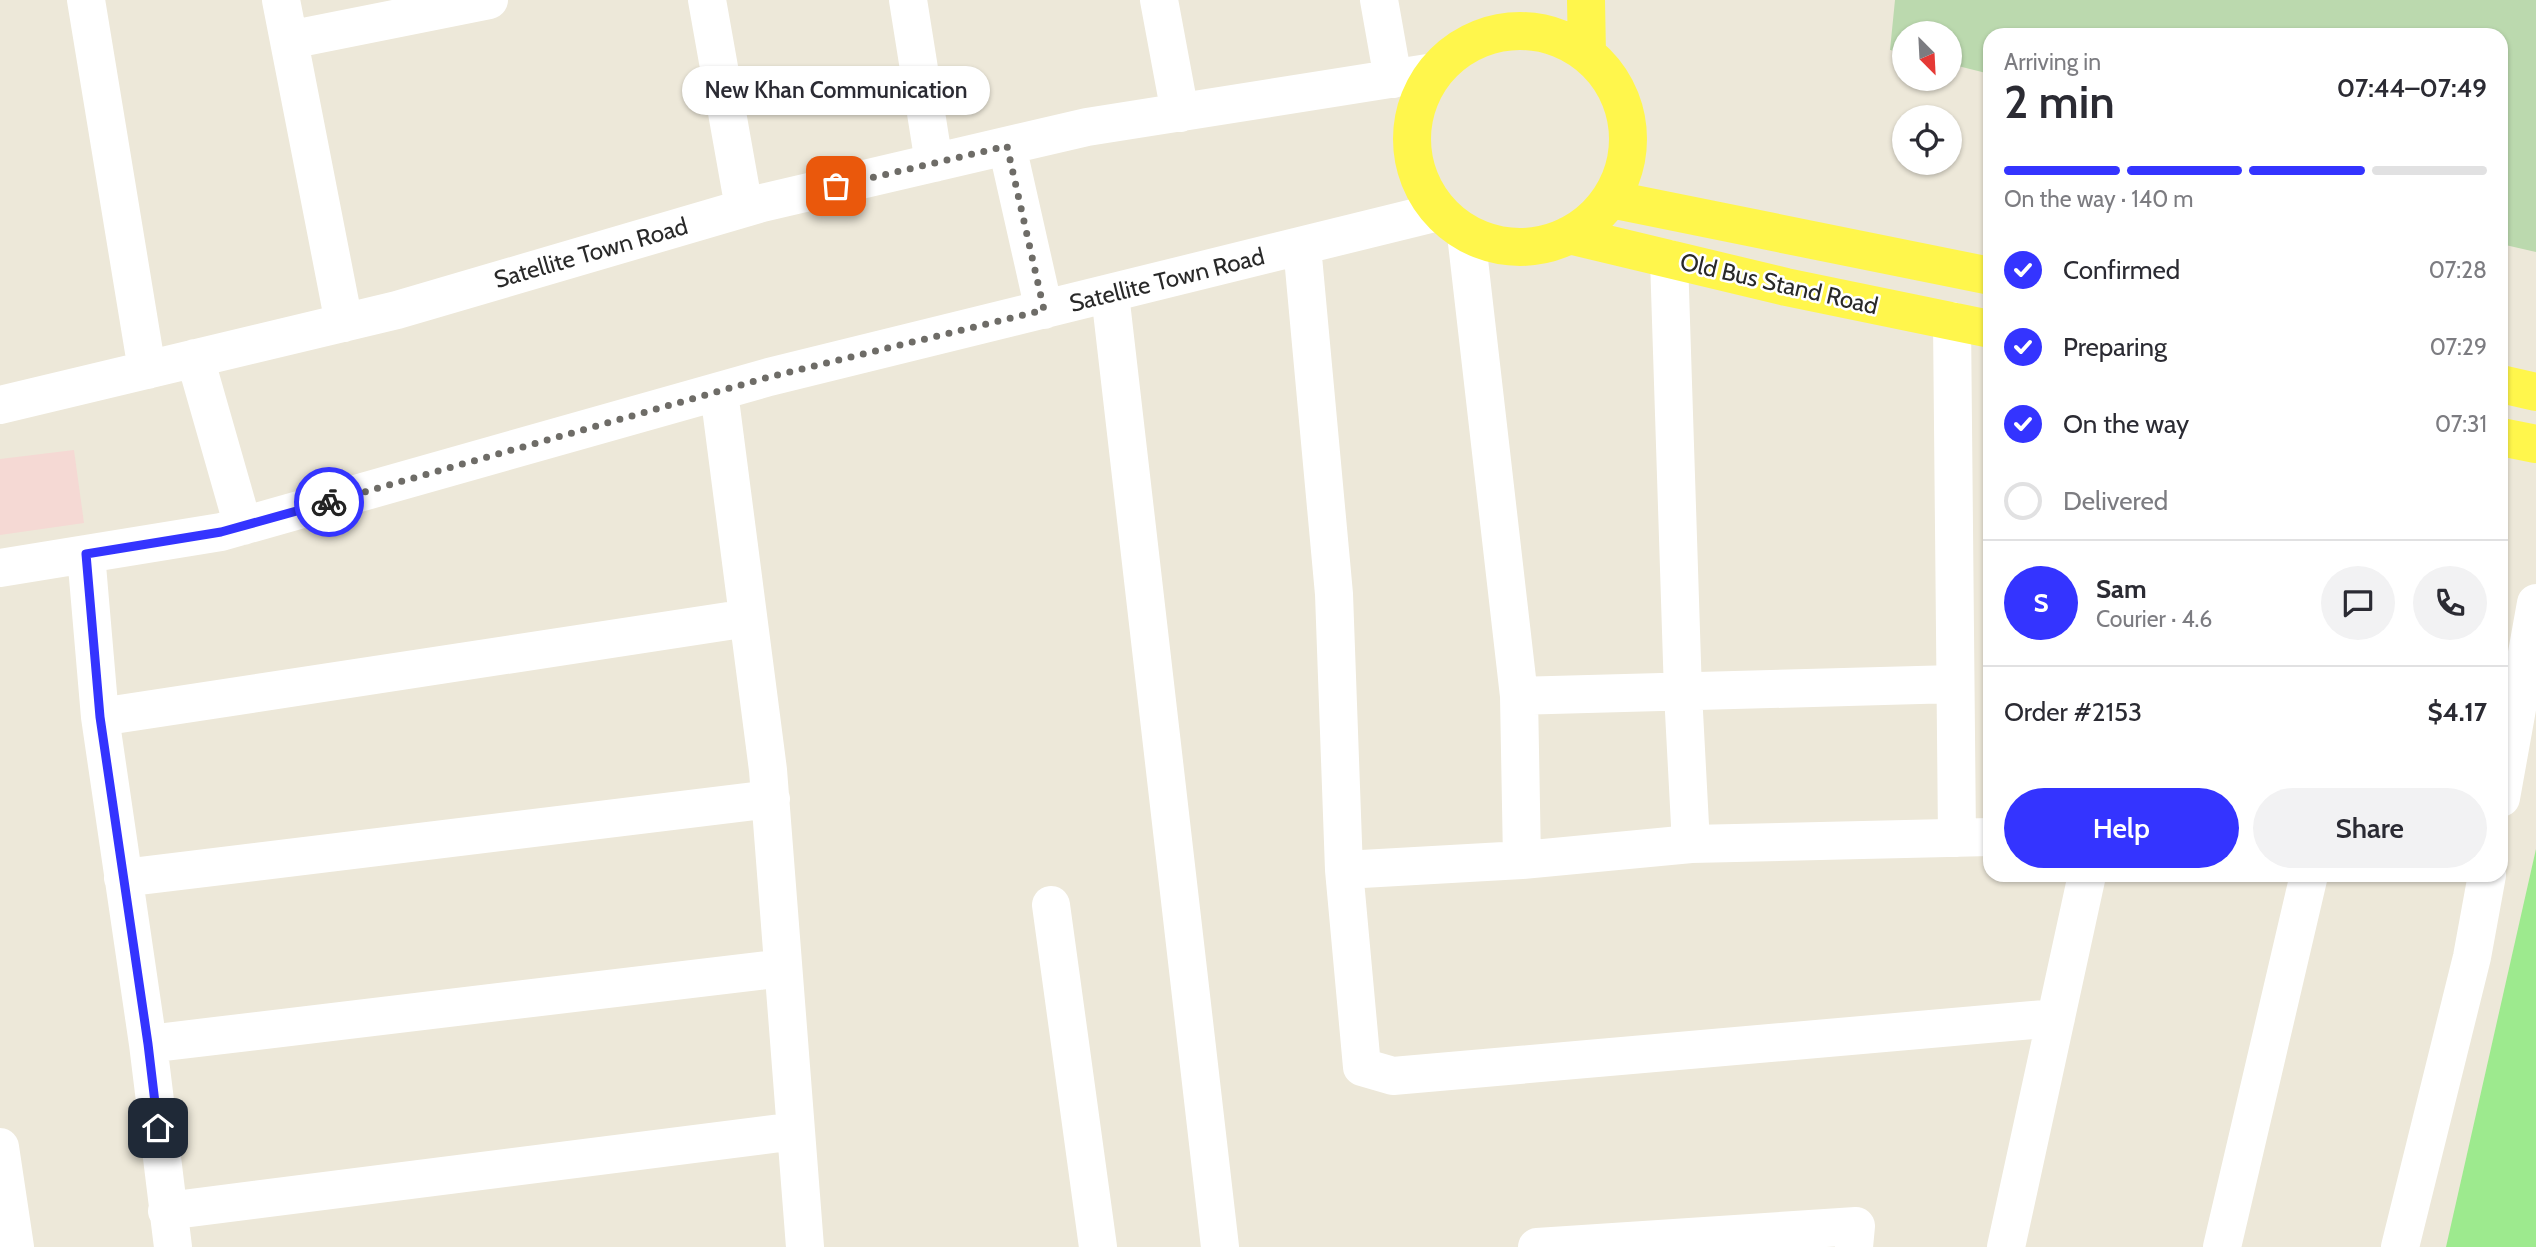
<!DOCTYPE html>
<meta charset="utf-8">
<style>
:root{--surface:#fff;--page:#f2f2f3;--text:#2b2b33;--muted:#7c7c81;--line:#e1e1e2;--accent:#3434ff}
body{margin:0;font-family:Cabin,sans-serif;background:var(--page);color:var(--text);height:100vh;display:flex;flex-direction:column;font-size:26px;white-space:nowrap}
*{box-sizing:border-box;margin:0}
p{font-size:23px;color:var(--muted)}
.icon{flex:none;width:38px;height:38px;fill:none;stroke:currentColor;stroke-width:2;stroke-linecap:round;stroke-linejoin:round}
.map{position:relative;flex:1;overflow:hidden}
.sheet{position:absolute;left:1983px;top:28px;width:525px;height:854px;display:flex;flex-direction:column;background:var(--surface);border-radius:21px;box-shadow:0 2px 5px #0004}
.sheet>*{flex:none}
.needle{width:46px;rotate:156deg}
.tools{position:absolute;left:1892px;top:21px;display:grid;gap:14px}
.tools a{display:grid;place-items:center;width:70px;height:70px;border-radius:50%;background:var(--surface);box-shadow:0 2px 5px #0004;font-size:35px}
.pin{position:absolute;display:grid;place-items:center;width:60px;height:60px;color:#fff;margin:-30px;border-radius:14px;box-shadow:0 4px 10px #0006}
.courier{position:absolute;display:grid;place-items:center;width:70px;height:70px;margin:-35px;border:5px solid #3434ff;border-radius:50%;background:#fff;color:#222;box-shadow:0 2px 9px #0007}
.bubble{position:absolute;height:49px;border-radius:24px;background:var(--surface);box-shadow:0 2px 5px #0004;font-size:23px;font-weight:600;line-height:49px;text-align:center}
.overview em{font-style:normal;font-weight:600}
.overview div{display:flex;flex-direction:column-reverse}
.overview{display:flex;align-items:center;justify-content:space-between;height:119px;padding:0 21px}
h1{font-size:46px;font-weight:600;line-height:52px}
.bar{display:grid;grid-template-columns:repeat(4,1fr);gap:10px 7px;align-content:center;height:84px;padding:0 21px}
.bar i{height:9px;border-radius:5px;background:var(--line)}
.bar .active{background:var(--accent)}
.bar p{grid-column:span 4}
.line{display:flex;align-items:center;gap:18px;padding:0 21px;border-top:2px solid var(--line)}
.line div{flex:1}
.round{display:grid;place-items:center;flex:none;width:74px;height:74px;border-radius:37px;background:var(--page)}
ol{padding:0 21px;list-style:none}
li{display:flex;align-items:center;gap:21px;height:77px}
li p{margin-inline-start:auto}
li .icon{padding:7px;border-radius:50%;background:var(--accent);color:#fff;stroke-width:4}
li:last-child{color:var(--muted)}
li i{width:38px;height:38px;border:4px solid var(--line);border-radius:50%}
.cta{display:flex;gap:14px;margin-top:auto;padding:14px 21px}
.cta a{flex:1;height:80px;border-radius:42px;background:var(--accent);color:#fff;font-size:28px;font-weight:600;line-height:80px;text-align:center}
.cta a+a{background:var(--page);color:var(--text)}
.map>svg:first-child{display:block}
.medical{fill:#f5d9d4}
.green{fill:#9dea8e}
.cemetery{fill:#bbd9ae}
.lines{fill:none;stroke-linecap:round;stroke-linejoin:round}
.minor{stroke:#fff;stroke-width:38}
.major{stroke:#fff64c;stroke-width:38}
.done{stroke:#6e6c67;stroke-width:7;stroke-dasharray:0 12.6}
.route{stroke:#3434ff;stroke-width:9}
.labels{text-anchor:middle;stroke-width:5;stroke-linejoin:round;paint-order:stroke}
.street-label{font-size:24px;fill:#292929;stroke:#fff}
</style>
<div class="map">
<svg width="2536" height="1247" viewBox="0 0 2536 1247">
<rect width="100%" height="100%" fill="#ede8d9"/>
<!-- medical -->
<path class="medical" d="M74 450 84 523 0 535V459Z"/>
<!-- green -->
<path class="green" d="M2536 849V1247H2446Z"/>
<!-- cemetery -->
<path class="cemetery" d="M1895 0H2536V252L2501 244V35H1990V74L1950 64V33H1904V53L1890 50Z"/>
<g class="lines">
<!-- minor -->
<path class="minor" d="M86 0 147 370
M281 0 344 323
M707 0 744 208
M908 0 934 163
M1159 0 1180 113
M1379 0 1393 79
M289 40 489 0
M1007 146 1044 310
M1466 234 1519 696 1522 860
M1302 246 1334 594 1344 870 1362 1067 1393 1076 2056 1018
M1669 259 1683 693 1691 844
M1110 294 1220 1247
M1952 321 1957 838
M195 358 243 526
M719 392 768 770 805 1247
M0 405 397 310 762 203 1087 127 1434 72
M86 554 100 717 148 1044 173 1247
M0 568 221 532 769 377 1438 212
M1519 696 1955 684
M100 717 748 618
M2501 798 2536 603
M1344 870 1522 860 1691 844 1990 837
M123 878 771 799
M1051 905 1098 1247
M148 1044 783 968
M0 1147 15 1247
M167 1211 796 1131
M1537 1247 1856 1226 1854 1247
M2006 1247 2087 875
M2222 1247 2309 875
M2400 1247 2472 957 2487 875"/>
<!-- major -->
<path class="major" d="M1586 0 1587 54
M1412 139a108 108 0 1 1 216 0a108 108 0 1 1-216 0Z
M1610 199 1990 276
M1569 235 1786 287 1990 329
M2501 384 2536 392
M2501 437 2536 444"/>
</g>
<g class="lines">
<!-- done -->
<path class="done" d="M329 502 769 377 1044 310 1007 146 836 186"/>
<!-- route -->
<path class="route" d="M158 1128 148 1044 100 717 86 554 221 532 329 502"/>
</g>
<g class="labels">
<!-- street labels -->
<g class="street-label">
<text transform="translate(591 253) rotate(-16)" y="8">Satellite Town Road</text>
<text transform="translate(1167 280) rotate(-14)" y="8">Satellite Town Road</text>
<text transform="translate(1779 284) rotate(13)" y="8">Old Bus Stand Road</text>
</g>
</g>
</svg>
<div class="tools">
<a><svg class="needle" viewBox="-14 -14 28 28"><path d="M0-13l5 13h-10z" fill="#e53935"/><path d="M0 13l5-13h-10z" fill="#7c7c81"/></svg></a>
<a><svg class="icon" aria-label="locate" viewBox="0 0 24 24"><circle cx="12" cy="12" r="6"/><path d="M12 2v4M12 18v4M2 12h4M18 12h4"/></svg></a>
</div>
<div class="pin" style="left:836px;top:186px;background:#ea580c"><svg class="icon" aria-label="bag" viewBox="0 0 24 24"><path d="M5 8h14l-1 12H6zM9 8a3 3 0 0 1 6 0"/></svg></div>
<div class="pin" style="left:158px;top:1128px;background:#1f2937"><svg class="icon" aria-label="home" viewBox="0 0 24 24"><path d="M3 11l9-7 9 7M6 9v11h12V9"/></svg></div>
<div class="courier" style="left:329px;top:502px"><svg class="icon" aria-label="bike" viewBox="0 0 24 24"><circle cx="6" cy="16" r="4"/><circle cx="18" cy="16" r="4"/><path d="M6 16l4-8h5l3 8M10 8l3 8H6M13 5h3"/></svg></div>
<div class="bubble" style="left:682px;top:66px;width:308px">New Khan Communication</div>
<section class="sheet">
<div class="overview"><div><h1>2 min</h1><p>Arriving in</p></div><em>07:44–07:49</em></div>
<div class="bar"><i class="active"></i><i class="active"></i><i class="active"></i><i></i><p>On the way · 140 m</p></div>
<ol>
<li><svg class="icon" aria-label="check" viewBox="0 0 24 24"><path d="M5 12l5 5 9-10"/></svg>Confirmed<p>07:28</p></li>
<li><svg class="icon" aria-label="check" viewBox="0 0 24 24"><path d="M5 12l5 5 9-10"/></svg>Preparing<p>07:29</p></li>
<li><svg class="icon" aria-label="check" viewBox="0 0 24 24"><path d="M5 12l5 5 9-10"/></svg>On the way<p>07:31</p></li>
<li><i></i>Delivered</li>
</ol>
<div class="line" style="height:126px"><b class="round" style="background:var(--accent);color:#fff">S</b><div><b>Sam</b><p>Courier · 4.6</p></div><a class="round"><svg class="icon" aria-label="chat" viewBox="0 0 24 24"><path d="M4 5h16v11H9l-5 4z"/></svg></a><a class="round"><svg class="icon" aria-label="phone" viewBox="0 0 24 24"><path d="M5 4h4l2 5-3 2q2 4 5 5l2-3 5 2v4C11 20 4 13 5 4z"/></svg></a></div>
<div class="line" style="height:91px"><div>Order #2153</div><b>$4.17</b></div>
<div class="cta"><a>Help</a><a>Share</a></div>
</section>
</div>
